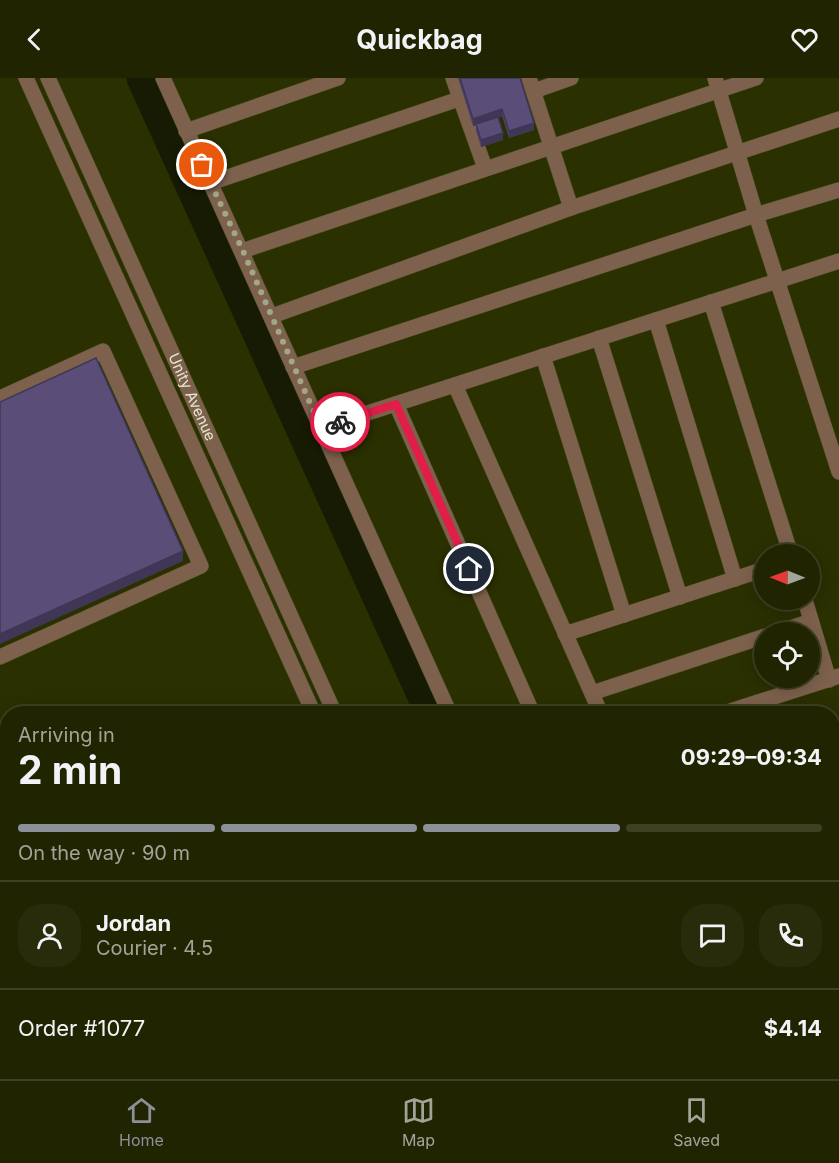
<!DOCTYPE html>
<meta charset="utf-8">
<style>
:root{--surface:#202400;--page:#282c0a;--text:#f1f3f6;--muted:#a2a499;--line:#3d4122;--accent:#8c9099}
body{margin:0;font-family:Inter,sans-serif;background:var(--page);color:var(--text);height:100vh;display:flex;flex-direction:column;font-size:22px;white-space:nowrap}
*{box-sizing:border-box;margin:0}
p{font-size:20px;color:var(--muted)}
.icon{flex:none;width:33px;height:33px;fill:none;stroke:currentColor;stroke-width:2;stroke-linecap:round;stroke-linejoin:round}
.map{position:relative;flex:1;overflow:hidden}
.details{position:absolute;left:0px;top:628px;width:840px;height:374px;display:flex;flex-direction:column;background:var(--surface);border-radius:24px 24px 0 0;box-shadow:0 3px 15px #0003,0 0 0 2px var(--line)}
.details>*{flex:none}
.needle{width:39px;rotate:271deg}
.tools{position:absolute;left:754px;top:466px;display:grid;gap:12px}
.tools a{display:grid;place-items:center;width:66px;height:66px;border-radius:50%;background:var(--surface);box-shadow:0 3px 15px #0003,0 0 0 2px var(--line);font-size:30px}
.pin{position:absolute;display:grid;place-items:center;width:51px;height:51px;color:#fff;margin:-26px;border:3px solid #fff;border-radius:50%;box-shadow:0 2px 6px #0007}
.courier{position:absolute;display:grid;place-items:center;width:60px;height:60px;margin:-30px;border:4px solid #e11d48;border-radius:50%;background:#fff;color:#222;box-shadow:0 2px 8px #0007}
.overview em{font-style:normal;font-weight:700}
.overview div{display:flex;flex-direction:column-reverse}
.overview{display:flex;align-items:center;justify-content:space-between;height:102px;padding:0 18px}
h1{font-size:39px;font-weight:700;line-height:45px}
.bar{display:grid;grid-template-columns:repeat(4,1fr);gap:9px 6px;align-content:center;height:72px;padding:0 18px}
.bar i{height:8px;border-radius:4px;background:var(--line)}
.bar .current{background:var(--accent)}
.bar p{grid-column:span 4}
.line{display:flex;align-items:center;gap:15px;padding:0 18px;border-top:2px solid var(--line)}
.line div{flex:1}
.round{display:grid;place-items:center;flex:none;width:63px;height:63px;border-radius:24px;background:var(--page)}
header{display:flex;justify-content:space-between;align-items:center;height:78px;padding:0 18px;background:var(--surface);font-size:27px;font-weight:700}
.menu{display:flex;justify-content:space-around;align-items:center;height:84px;border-top:2px solid var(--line);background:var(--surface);font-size:16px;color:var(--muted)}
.menu a{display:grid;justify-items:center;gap:3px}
.menu .current{color:var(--accent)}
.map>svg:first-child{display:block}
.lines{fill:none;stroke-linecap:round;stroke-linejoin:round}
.river{stroke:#171b03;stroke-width:33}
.minor-casing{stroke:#484e21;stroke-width:16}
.minor{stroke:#7d614d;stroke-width:15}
.wall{fill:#4d4368}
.shaded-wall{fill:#3f3755}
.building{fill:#5a4e79;stroke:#3f3755;stroke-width:1.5}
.done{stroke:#a2a886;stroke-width:6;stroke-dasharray:0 10.8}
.route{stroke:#e11d48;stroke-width:8}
.labels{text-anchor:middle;stroke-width:5;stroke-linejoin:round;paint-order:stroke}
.street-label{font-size:15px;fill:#e3e9ce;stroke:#2a3000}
</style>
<header><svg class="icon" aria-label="back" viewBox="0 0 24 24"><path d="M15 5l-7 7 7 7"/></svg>Quickbag<svg class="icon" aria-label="heart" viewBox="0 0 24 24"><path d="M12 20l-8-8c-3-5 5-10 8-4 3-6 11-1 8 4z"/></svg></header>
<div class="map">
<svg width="839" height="1001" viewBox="0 0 839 1001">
<rect width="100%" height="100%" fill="#2a3000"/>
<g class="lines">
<!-- river -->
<path class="river" d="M143 0 432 636
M595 994 597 1001"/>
<defs>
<g id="minor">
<path d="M26 0 314 636"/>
<path id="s1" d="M48 0 335 636"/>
<path d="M163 0 450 636"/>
<path d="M453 0 485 90"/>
<path d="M529 0 571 130"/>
<path d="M715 0 756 137 839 394"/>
<path d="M534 13 571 0"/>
<path d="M186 53 338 0"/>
<path d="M210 105 459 21"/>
<path d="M242 173 756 0"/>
<path d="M711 224 791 477"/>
<path d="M272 238 571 130 839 41"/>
<path d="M656 242 735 501"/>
<path d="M599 260 680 519"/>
<path d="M543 278 624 537"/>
<path d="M293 289 756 137 839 112"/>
<path d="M455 307 601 636"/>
<path d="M0 320 103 273 201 488 0 579"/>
<path d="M396 326 533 636"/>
<path d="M321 350 839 183"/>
<path d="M805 522 829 602"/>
<path d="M775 555 811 543"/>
<path d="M565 556 765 491"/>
<path d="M592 615 765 558"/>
<path d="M721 636 839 598"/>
<path d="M832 686 839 684"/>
<path d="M832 742 839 740"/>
<path d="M832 810 839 808"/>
<path d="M832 869 839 866"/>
<path d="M832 934 839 932"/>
<path d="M476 994 479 1001"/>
<path d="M497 994 500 1001"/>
<path d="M617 994 620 1001"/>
<path d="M693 994 697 1001"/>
<path d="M230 1001 245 994"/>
<path d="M807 1001 822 996"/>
</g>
</defs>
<!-- minor casing -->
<use href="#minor" class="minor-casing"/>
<!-- minor -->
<use href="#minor" class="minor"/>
</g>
<!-- wall -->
<path class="wall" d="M458 0H520L534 52 509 60 502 38 498 40 503 62 481 69 476 53V47L473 48Z"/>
<!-- shaded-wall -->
<path class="shaded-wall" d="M502 31V38L473 48V41Z
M534 45V52L509 60V53Z
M503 55V62L481 69V62Z
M183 473V483L0 566V556Z"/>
<!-- building -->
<path class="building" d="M460 0H520L534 45 509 53 502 31 473 41Z
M498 39 503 55 481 62 476 46Z
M96 280 183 473 0 556V324Z"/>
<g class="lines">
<!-- done -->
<path class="done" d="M202 87 243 173 321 350 340 344"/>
<!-- route -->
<path class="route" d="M340 344 396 326 469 491"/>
</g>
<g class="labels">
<!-- street labels -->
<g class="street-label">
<text dy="5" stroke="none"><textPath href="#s1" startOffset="350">Unity Avenue</textPath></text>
</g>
</g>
</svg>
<div class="tools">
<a><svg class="needle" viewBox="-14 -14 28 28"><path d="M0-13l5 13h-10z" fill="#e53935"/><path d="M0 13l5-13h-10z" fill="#a2a499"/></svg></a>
<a><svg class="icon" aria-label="locate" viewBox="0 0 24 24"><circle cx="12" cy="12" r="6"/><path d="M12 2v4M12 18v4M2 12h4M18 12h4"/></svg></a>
</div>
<div class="pin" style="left:202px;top:87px;background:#ea580c"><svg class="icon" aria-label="bag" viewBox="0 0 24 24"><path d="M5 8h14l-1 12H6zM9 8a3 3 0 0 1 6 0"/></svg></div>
<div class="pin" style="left:469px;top:491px;background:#1f2937"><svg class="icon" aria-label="home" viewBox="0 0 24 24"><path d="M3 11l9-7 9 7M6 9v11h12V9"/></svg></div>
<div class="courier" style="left:340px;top:344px"><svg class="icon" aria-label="bike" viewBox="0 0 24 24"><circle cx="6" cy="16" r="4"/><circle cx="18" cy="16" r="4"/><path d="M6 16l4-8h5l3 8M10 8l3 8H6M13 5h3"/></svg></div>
<section class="details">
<div class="overview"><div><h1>2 min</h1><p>Arriving in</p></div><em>09:29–09:34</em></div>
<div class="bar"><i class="current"></i><i class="current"></i><i class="current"></i><i></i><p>On the way · 90 m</p></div>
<div class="line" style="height:108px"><a class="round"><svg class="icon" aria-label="person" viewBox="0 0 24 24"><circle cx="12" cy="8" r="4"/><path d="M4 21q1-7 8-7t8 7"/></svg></a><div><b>Jordan</b><p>Courier · 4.5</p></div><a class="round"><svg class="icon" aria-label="chat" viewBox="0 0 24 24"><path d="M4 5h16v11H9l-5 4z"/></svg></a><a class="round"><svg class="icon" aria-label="phone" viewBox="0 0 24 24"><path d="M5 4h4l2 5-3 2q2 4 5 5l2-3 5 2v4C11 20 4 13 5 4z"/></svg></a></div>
<div class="line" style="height:78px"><div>Order #1077</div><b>$4.14</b></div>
</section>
</div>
<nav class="menu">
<a class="current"><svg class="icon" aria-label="home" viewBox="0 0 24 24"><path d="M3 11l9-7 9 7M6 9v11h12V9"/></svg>Home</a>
<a><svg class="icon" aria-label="map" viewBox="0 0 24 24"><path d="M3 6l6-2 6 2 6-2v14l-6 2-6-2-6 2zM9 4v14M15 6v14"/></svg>Map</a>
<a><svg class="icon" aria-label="saved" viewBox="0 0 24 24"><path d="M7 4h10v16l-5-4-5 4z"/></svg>Saved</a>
</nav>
